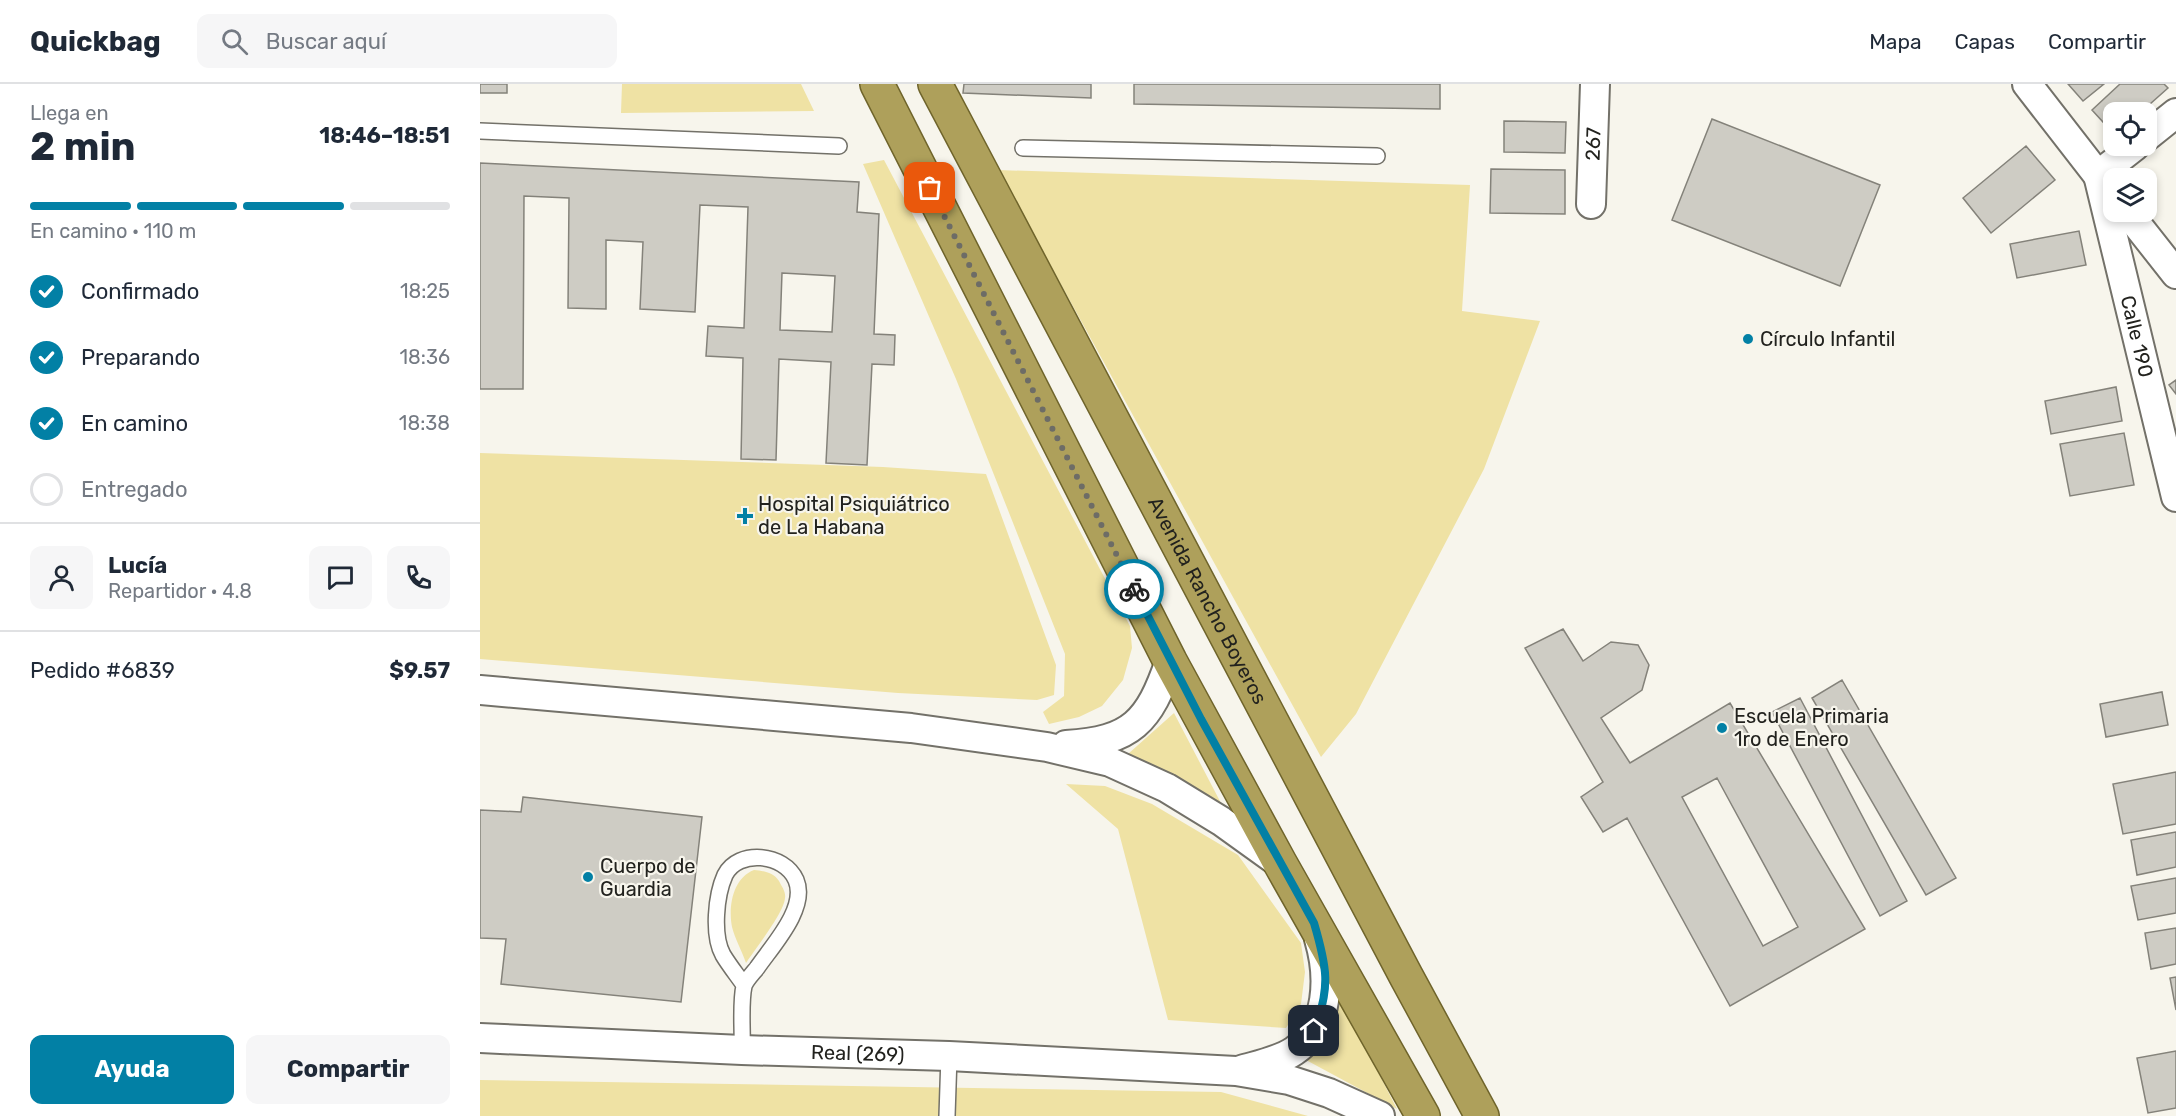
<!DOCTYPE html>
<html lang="es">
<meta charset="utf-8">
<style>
:root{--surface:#fff;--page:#f6f6f7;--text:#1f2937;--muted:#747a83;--line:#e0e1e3;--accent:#0280a5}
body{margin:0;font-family:Rubik,sans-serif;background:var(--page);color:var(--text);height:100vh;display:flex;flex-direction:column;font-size:22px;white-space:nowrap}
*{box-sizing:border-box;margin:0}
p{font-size:20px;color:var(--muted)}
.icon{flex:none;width:33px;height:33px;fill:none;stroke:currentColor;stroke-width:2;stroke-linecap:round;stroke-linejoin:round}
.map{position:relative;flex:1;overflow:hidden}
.sheet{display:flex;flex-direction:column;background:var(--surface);width:480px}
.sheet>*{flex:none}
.controls{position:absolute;left:1623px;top:18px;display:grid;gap:12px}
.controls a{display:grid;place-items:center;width:54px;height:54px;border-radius:12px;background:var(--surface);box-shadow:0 3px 9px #0003;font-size:30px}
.pin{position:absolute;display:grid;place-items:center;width:51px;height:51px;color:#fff;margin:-26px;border-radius:12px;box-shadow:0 3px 9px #0006}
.courier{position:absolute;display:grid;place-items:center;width:60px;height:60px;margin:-30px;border:4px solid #0280a5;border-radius:50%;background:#fff;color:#222;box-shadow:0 2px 8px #0007}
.headline em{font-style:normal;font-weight:700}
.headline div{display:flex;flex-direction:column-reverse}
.headline{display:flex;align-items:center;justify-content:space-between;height:102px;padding:0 30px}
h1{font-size:39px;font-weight:700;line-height:45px}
.bar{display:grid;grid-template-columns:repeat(4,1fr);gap:9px 6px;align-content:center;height:72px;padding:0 30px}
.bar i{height:8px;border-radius:4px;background:var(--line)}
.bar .active{background:var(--accent)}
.bar p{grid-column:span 4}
.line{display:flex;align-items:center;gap:15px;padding:0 30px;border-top:2px solid var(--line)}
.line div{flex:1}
.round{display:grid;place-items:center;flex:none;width:63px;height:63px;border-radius:12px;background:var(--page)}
ol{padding:0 30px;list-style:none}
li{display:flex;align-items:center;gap:18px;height:66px}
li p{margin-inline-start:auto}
li .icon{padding:6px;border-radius:50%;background:var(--accent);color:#fff;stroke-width:4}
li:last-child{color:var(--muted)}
li i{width:33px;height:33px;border:3px solid var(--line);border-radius:50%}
.button{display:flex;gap:12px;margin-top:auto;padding:12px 30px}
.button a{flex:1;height:69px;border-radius:12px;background:var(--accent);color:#fff;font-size:24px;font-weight:700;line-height:69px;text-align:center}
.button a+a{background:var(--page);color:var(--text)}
header{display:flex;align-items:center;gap:36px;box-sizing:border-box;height:84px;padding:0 30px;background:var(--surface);border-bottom:2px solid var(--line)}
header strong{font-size:28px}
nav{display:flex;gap:33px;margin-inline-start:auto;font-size:21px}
.search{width:420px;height:54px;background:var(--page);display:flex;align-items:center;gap:15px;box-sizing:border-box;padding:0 21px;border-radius:12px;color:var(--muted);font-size:22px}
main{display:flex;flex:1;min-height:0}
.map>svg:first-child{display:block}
.green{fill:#efe2a4}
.building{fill:#ceccc4;stroke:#84827a;stroke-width:1.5;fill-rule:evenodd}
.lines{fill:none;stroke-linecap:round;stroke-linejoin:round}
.service-casing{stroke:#737169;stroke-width:18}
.minor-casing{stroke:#737169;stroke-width:32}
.trunk-casing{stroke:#6f642b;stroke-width:36}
.service{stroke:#fff;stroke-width:15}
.minor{stroke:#fff;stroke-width:28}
.trunk{stroke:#aea05b;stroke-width:33}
.done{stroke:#6d6c66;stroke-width:6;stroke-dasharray:0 10.8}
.route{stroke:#0280a5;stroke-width:8}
.poi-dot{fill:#0280a5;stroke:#f7f5ec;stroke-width:2}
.labels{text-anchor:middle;stroke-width:4.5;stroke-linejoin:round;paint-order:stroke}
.street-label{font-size:20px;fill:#22221e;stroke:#f7f5ec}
.poi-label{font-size:20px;fill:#22221e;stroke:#f7f5ec;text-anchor:start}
</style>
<header>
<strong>Quickbag</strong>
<div class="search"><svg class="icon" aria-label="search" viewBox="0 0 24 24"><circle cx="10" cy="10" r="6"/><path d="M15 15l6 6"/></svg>Buscar aquí</div>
<nav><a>Mapa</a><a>Capas</a><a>Compartir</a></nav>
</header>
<main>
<section class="sheet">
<div class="headline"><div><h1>2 min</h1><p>Llega en</p></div><em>18:46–18:51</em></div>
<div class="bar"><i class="active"></i><i class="active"></i><i class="active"></i><i></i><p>En camino · 110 m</p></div>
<ol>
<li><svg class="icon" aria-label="check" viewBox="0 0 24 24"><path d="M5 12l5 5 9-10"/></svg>Confirmado<p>18:25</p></li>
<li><svg class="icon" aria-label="check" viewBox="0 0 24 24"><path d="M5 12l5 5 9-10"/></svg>Preparando<p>18:36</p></li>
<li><svg class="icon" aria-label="check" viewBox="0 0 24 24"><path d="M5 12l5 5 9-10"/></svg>En camino<p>18:38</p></li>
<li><i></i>Entregado</li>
</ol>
<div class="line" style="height:108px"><a class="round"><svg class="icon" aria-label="person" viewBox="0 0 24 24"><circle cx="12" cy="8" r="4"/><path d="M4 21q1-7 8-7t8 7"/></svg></a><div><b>Lucía</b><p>Repartidor · 4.8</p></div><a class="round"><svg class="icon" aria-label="chat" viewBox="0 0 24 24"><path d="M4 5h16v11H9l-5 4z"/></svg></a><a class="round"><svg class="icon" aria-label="phone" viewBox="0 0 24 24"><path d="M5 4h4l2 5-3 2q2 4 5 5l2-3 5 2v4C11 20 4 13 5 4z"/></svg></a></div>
<div class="line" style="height:78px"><div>Pedido #6839</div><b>$9.57</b></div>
<div class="button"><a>Ayuda</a><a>Compartir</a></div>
</section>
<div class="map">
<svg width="1696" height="1032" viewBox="0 0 1696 1032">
<rect width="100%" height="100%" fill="#f7f5ec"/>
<!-- green -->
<path class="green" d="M142 0H321L334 27 141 29Z
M404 76 650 542 652 564 643 596 622 622 599 633 569 640 563 628 584 612 585 570 476 295 383 80Z
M518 86 990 101 982 227 1060 237 1004 385 876 630 841 673Z
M0 369 403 383 506 390 576 581 574 611 557 616 418 609 0 575Z
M694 629 743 723 648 670Z
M586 700 625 702 672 720 758 771 821 859 825 888 821 920 806 944 688 936 638 745Z
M274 786C284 787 293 788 299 797 302 803 306 808 305 814 304 829 275 865 266 879 262 867 255 855 252 843 248 822 253 794 274 786Z
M855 904 917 1025 826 976 847 944Z
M0 996 741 1008 828 1032H0Z"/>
<!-- building -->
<path class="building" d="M0 0H27V9H0Z
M484 0H611V14L483 9Z
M654 0H960V25L654 20Z
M1588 0H1624L1603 17Z
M1640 0H1684L1688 4 1661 28H1634V50L1612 26Z
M1232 35 1400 101 1360 202 1192 136Z
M1024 37 1086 38 1085 69 1024 68Z
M1546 62 1575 96 1511 149 1483 114Z
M0 79 379 98 377 128 399 130 394 250 415 251 414 281 392 280 387 381 346 379 351 278 299 275 296 376 261 375 263 274 226 272 228 242 264 244 268 123 220 121 215 228 160 225 163 158 126 156V225L88 224 89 114 44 112 43 305H0ZM302 189 355 192 352 248 300 246Z
M1011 85 1085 86V130L1010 129Z
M1599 147 1606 181 1537 194 1530 160Z
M1696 296V310L1689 301Z
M1636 303 1642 337 1571 350 1565 317Z
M1644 349 1654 401 1590 412 1580 360Z
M1083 545 1103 577 1131 558 1158 561 1169 581 1162 606 1121 634 1150 679 1250 619 1385 845 1250 922 1147 734 1123 748 1101 713 1123 698 1045 564ZM1237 694 1318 843 1283 862 1202 713Z
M1362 596 1476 794 1446 811 1332 614Z
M1682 608 1688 641 1626 653 1620 620Z
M1320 614 1427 817 1400 832 1292 628Z
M1696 688V740L1643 750 1633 700Z
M43 713 222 733 201 918 21 900 26 855 0 854V726L41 728Z
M1696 748V783L1657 791 1651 756Z
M1696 794V829L1658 836 1651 802Z
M1696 844V880L1671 885 1665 849Z
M1696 893V926L1690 894Z
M1696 967V1024L1668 1029 1657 974Z"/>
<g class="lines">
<defs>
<path id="service" d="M0 47 359 62
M543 64 897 72
M262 966C263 947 260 920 264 902 266 896 273 889 277 884 292 862 328 824 316 796 304 769 258 765 245 791 236 811 232 851 243 871 249 881 257 891 264 901
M467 1032 469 972"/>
<g id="minor">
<path d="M1547 0 1630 107"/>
<path d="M1666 53 1696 29"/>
<path id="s1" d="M1655 62 1618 91 1696 413"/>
<path id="s2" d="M1111 120 1115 0"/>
<path d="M1647 128 1696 190"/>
<path d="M0 606 431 644 567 663 630 678 687 704 741 737 798 778"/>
<path d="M586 661C652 657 669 638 690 577"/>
<path id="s3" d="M0 954 262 966 469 972 756 987 809 996 849 1009 900 1032"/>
<path d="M761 986C778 981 799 977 814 967 850 943 850 892 839 855"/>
</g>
<g id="trunk">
<path d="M397 0 690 577 800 779 943 1032"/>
<path id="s4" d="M455 0 926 892 1002 1032"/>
</g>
</defs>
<!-- service casing -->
<use href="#service" class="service-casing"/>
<!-- minor casing -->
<use href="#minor" class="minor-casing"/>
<!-- trunk casing -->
<use href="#trunk" class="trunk-casing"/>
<!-- service -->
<use href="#service" class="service"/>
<!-- minor -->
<use href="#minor" class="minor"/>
<!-- trunk -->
<use href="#trunk" class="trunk"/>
</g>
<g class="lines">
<!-- done -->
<path class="done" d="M450 104 654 505"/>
<!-- route -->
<path class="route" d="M654 505 721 635 834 839C847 883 851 903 834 947"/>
</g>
<!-- markers -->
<g class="poi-dot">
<circle cx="1268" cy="255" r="6"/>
<path d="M262 423h6v6h6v6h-6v6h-6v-6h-6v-6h6z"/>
<circle cx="1242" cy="644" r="6"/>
<circle cx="108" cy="793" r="6"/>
</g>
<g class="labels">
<!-- street labels -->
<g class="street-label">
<text dy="7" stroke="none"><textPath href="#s2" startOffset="60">267</textPath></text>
<text dy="7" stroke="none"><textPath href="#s1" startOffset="213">Calle 190</textPath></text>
<text dy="7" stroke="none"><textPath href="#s4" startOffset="584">Avenida Rancho Boyeros</textPath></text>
<text dy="7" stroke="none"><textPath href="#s3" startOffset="378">Real (269)</textPath></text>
</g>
<!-- poi labels -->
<g class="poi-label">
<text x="1280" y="262">Círculo Infantil</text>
<text x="278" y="427">Hospital Psiquiátrico<tspan x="278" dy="23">de La Habana</tspan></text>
<text x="1254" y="639">Escuela Primaria<tspan x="1254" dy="23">1ro de Enero</tspan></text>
<text x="120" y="789">Cuerpo de<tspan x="120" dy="23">Guardia</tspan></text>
</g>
</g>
</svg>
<div class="controls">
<a><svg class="icon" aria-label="locate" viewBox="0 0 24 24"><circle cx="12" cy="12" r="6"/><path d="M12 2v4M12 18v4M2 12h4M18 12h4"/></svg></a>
<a><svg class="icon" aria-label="layers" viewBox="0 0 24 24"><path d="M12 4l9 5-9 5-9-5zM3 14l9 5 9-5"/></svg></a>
</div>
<div class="pin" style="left:450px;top:104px;background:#ea580c"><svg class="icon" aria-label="bag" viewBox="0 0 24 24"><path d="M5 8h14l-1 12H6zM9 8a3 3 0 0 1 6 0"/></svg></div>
<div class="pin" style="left:834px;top:947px;background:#1f2937"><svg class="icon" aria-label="home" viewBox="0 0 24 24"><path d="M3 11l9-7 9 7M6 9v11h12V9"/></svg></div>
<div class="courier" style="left:654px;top:505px"><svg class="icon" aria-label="bike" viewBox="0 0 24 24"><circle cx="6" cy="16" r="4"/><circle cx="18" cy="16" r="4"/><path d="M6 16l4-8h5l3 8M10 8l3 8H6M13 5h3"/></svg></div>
</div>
</main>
